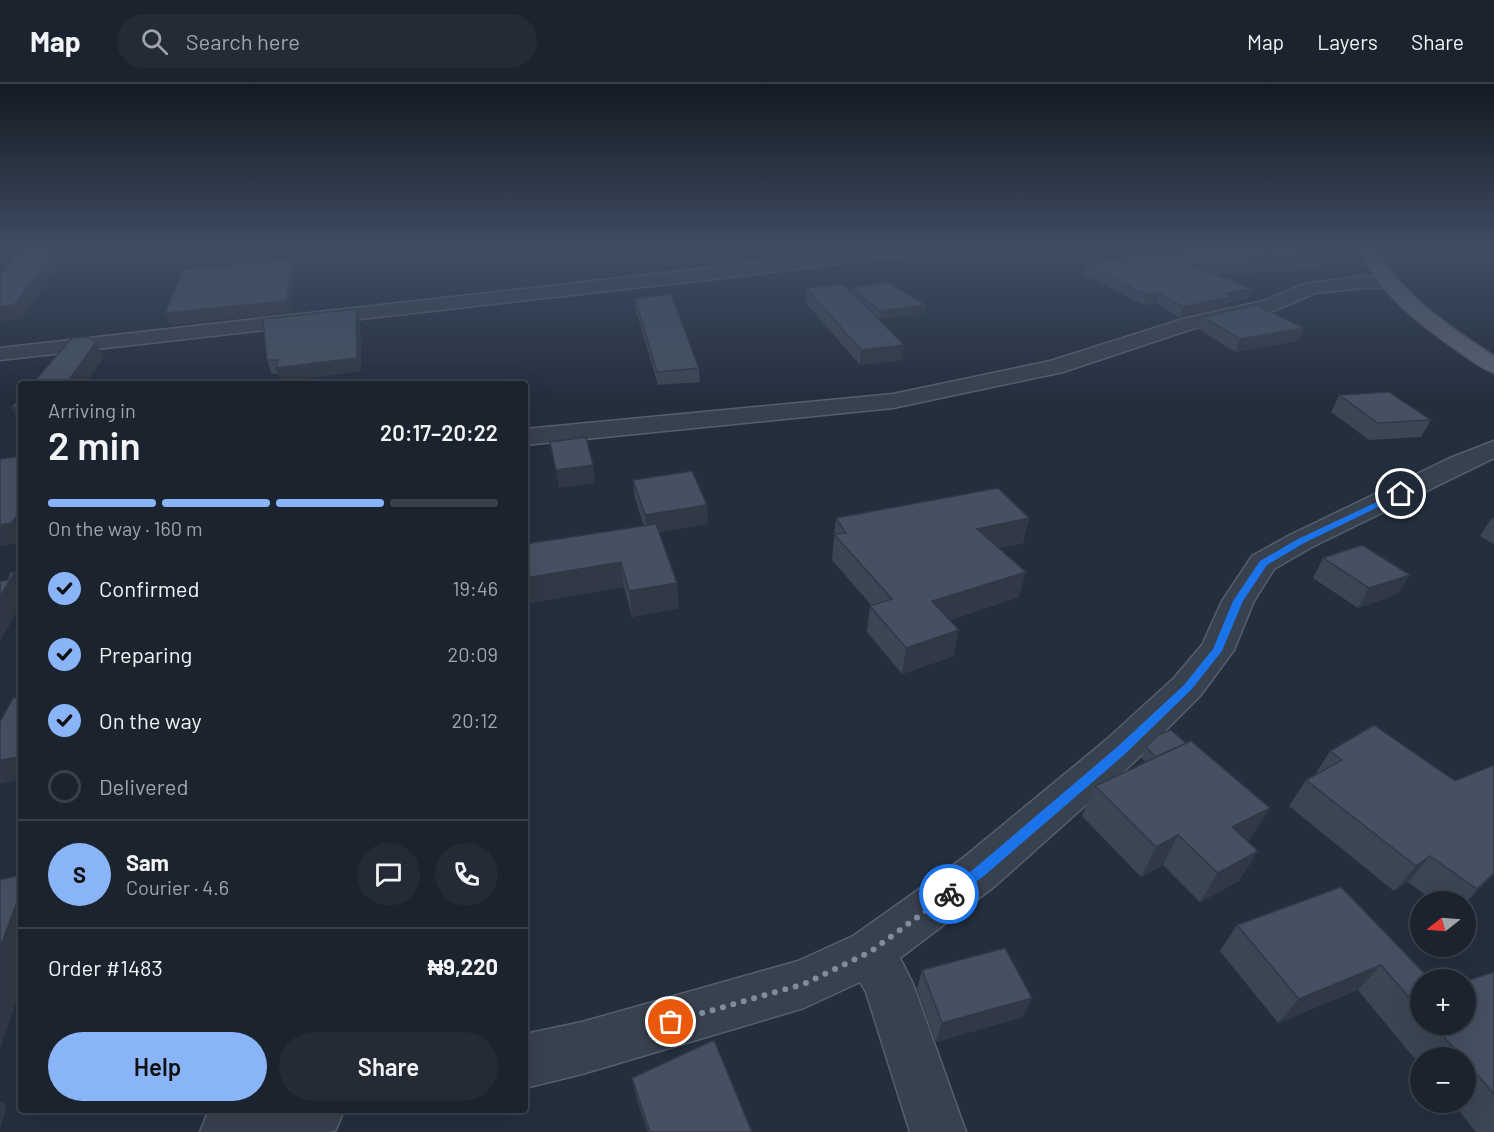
<!DOCTYPE html>
<meta charset="utf-8">
<style>
:root{--surface:#1b232e;--page:#242b36;--text:#f1f3f6;--muted:#a0a4aa;--line:#39404a;--accent:#8ab4f8}
body{margin:0;font-family:Barlow,sans-serif;background:var(--page);color:var(--text);height:100vh;display:flex;flex-direction:column;font-size:22px;white-space:nowrap}
*{box-sizing:border-box;margin:0}
p{font-size:20px;color:var(--muted)}
.icon{flex:none;width:33px;height:33px;fill:none;stroke:currentColor;stroke-width:2;stroke-linecap:round;stroke-linejoin:round}
.map{position:relative;flex:1;overflow:hidden}
.panel{position:absolute;left:18px;top:297px;width:510px;height:732px;display:flex;flex-direction:column;background:var(--surface);border-radius:6px;box-shadow:0 6px 24px #0002,0 0 0 2px var(--line)}
.panel>*{flex:none}
.needle{width:39px;rotate:253deg}
.buttons{position:absolute;left:1410px;top:807px;display:grid;gap:12px}
.buttons a{display:grid;place-items:center;width:66px;height:66px;border-radius:50%;background:var(--surface);box-shadow:0 6px 24px #0002,0 0 0 2px var(--line);font-size:30px}
.pin{position:absolute;display:grid;place-items:center;width:51px;height:51px;color:#fff;margin:-26px;border:3px solid #fff;border-radius:50%;box-shadow:0 2px 6px #0007}
.courier{position:absolute;display:grid;place-items:center;width:60px;height:60px;margin:-30px;border:4px solid #1a73e8;border-radius:50%;background:#fff;color:#222;box-shadow:0 2px 8px #0007}
.head em{font-style:normal;font-weight:600}
.head div{display:flex;flex-direction:column-reverse}
.head{display:flex;align-items:center;justify-content:space-between;height:102px;padding:0 30px}
h1{font-size:39px;font-weight:600;line-height:45px}
.bar{display:grid;grid-template-columns:repeat(4,1fr);gap:9px 6px;align-content:center;height:72px;padding:0 30px}
.bar i{height:8px;border-radius:4px;background:var(--line)}
.bar .selected{background:var(--accent)}
.bar p{grid-column:span 4}
.line{display:flex;align-items:center;gap:15px;padding:0 30px;border-top:2px solid var(--line)}
.line div{flex:1}
.round{display:grid;place-items:center;flex:none;width:63px;height:63px;border-radius:32px;background:var(--page)}
ol{padding:0 30px;list-style:none}
li{display:flex;align-items:center;gap:18px;height:66px}
li p{margin-inline-start:auto}
li .icon{padding:6px;border-radius:50%;background:var(--accent);color:#111;stroke-width:4}
li:last-child{color:var(--muted)}
li i{width:33px;height:33px;border:3px solid var(--line);border-radius:50%}
.action{display:flex;gap:12px;margin-top:auto;padding:12px 30px}
.action a{flex:1;height:69px;border-radius:36px;background:var(--accent);color:#111;font-size:24px;font-weight:600;line-height:69px;text-align:center}
.action a+a{background:var(--page);color:var(--text)}
header{display:flex;align-items:center;gap:36px;box-sizing:border-box;height:84px;padding:0 30px;background:var(--surface);border-bottom:2px solid var(--line)}
header strong{font-size:28px}
nav{display:flex;gap:33px;margin-inline-start:auto;font-size:21px}
.search{width:420px;height:54px;background:var(--page);display:flex;align-items:center;gap:15px;box-sizing:border-box;padding:0 21px;border-radius:33px;color:var(--muted);font-size:22px}
.map>svg:first-child{display:block}
.lines{fill:none;stroke-linecap:round;stroke-linejoin:round}
.minor-casing{stroke:#565f6c;stroke-width:3}
.major-casing{stroke:#414a57;stroke-width:3}
.minor{fill:#38414e;fill-rule:evenodd}
.major{fill:#56606e;fill-rule:evenodd}
.wall{fill:#3b4654}
.shaded-wall{fill:#303945}
.building{fill:#455162;stroke:#303945;stroke-width:1.5}
.route{fill:#1a73e8}
.done{stroke:#828b98;stroke-width:6;stroke-dasharray:0 10.8}
</style>
<header>
<strong>Map</strong>
<div class="search"><svg class="icon" aria-label="search" viewBox="0 0 24 24"><circle cx="10" cy="10" r="6"/><path d="M15 15l6 6"/></svg>Search here</div>
<nav><a>Map</a><a>Layers</a><a>Share</a></nav>
</header>
<div class="map">
<svg width="1494" height="1048" viewBox="0 0 1494 1048">
<rect width="100%" height="100%" fill="#242f3e"/>
<g class="lines">
<defs>
<path id="minor" d="M860 167H905L903 171 897 172 757 190 0 276V264Z
M1362 192 1398 196 1400 200 1398 204H1362L1315 209 1276 226 1195 244 1063 288 893 324 525 361V345L893 310 1050 277 1183 235 1263 217 1304 200Z
M1494 357V374L1312 463 1274 485 1254 517 1234 566 1200 612 1134 678 995 802 900 874 913 900 966 1048H910L866 908 860 898 804 924 582 990 525 1004V950L582 938 798 877 853 852 963 774 1106 656 1174 594 1202 561 1222 517 1252 472 1290 451 1450 374Z
M213 1026H344L336 1046 330 1048H200L208 1028Z"/>
<path id="major" d="M1360 167H1376C1405 213 1449 242 1494 272V289C1481 285 1470 275 1459 268 1420 241 1380 210 1360 167Z"/>
</defs>
<!-- minor casing -->
<use href="#minor" class="minor-casing"/>
<!-- major casing -->
<use href="#major" class="major-casing"/>
<!-- minor -->
<use href="#minor" class="minor"/>
<!-- major -->
<use href="#major" class="major"/>
</g>
<!-- wall -->
<path class="wall" d="M616 167H676V168L621 174Z
M1175 167H1299L1321 176 1317 186 1214 190 1248 215 1229 218 1228 223 1180 234 1156 219 1143 221 1083 190 1085 180 1174 173Z
M806 204 851 208 852 204 926 221 925 229 879 235 902 276 860 281 806 219Z
M635 215 699 284 700 298 658 301 636 227Z
M356 225 360 237 361 287 281 298 278 290H272L267 276Z
M1203 233 1304 244 1298 257 1235 268 1199 245Z
M1339 311 1431 336 1421 353 1369 356 1331 328Z
M633 396 708 440 659 448 679 524 632 533 624 503 525 520 644 442 635 414Z
M836 434H1029L1023 459 999 464 1019 513 950 536 954 572 902 590 867 548 870 522 871 521 832 476Z
M1494 434V460L1480 452 1491 435Z
M1323 474 1398 510 1358 524 1313 494Z
M1146 663 1251 754 1247 757 1258 767 1239 797 1200 818 1163 781 1141 793 1082 732 1095 702 1146 678 1141 674Z
M1330 667 1455 697 1494 681V791L1466 818H1435L1408 798 1394 807 1289 722 1306 696 1314 692Z
M1341 803 1420 896V940H1466L1494 888V1048H1476L1452 1018H1466V974H1420V981L1358 906 1278 939 1220 867 1237 841Z
M922 886 1023 933 936 958 917 905Z
M632 994 752 1048H648L636 1012Z"/>
<!-- shaded-wall -->
<path class="shaded-wall" d="M0 167H36L37 168 0 172Z
M55 167H70L22 235 0 237V223Z
M620 167H676V168L621 174Z
M292 175 295 186 291 229 170 241 165 229Z
M1252 205 1248 215 1229 218 1228 223 1180 234 1183 223 1225 209Z
M1159 209 1156 219 1143 221 1146 211Z
M926 221 925 229 879 235 880 227Z
M356 225 360 237 361 287 281 298 276 284Z
M1304 244 1298 257 1235 268 1240 255Z
M96 258 104 273 85 300H66Z
M904 261 902 276 860 281 861 266Z
M21 323V340H20L11 324Z
M593 381 595 399 559 404 556 386Z
M707 421 708 440 647 450 645 431Z
M21 425V459L0 462V441Z
M1029 434 1023 459 972 470 977 445Z
M621 478 624 503 525 520V494Z
M15 488 21 497V521L0 557V513Z
M1026 488 1019 513 928 543 932 517Z
M1410 491 1398 510 1358 524 1369 504Z
M677 499 679 524 632 533 629 507Z
M959 546 954 572 902 590 906 564Z
M21 673V696L0 700V676Z
M1270 724 1251 754 1215 773 1232 743Z
M1178 751 1163 781 1141 793 1156 763Z
M1258 767 1239 797 1200 818 1218 789Z
M1430 772 1408 798 1394 807 1416 782Z
M1494 789V791L1466 818 1477 805Z
M21 808V906L20 907 0 965V864Z
M1381 881 1358 906 1278 939 1299 915Z
M1032 914 1023 933 936 958 942 939Z
M0 1017 7 1022 0 1046Z"/>
<!-- building -->
<path class="building" d="M21 167H55L14 221 0 223V191Z
M1177 167H1299L1321 176 1193 181 1252 205 1225 209 1231 213 1183 223 1159 209 1146 211 1085 180 1163 168 1178 175Z
M292 175 287 217 165 229 183 186Z
M888 198 926 221 880 227 852 204Z
M843 200 904 261 861 266 806 204Z
M671 210 699 284 657 288 635 215Z
M1256 221 1304 244 1240 255 1203 233Z
M356 225 357 274 276 284 278 276H267L263 235Z
M89 253 96 258 66 300H32L72 254Z
M1389 308 1431 336 1378 339 1339 311Z
M21 313V323L11 324Z
M586 353 593 381 556 386 550 358Z
M21 372V425L12 439 0 441V375Z
M692 387 707 421 645 431 633 396Z
M998 404 1029 434 977 445 1026 488 932 517 959 546 906 564 870 522 892 515 834 450 846 449 836 434Z
M656 440 677 499 629 507 621 478 525 494V460Z
M1362 461 1410 491 1369 504 1323 474Z
M15 488 0 513V497L8 496 10 489Z
M21 613V673L0 676V638L13 614Z
M1374 641 1455 697 1494 681V789L1477 805 1430 772 1416 782 1306 696 1342 676 1330 667Z
M1171 646 1186 659 1156 673 1146 663 1158 651Z
M1191 657 1270 724 1232 743 1258 767 1218 789 1178 751 1156 763 1095 702Z
M21 791V808L0 864V796Z
M1341 803 1431 896H1420V926L1381 881 1299 915 1237 841Z
M1005 864 1032 914 942 939 922 886Z
M1494 888V1010L1466 978V974H1462L1433 940H1466V897Z
M714 956 752 1048H650L632 994Z"/>
<!-- sky -->
<linearGradient id="sky" x2="0" y2="1"><stop stop-color="#141a22"/><stop offset="0.53" stop-color="#3f4d63"/><stop offset="1" stop-color="#3f4d63" stop-opacity="0"/></linearGradient>
<rect width="1494" height="313" fill="url(#sky)"/>
<!-- route -->
<path class="route" d="M1398 408 1405 410 1304 459 1267 481 1243 517 1222 567 1191 606 1124 671 984 792 954 814H944L942 810 944 806 975 784 1116 664 1184 601 1213 565 1233 517 1260 477 1298 455Z"/>
<g class="lines">
<!-- done -->
<path class="done" d="M671 938 804 900 870 868 949 810"/>
</g>
</svg>
<div class="buttons">
<a><svg class="needle" viewBox="-14 -14 28 28"><path d="M0-13l5 13h-10z" fill="#e53935"/><path d="M0 13l5-13h-10z" fill="#a0a4aa"/></svg></a>
<a>+</a>
<a>−</a>
</div>
<div class="pin" style="left:671px;top:938px;background:#ea580c"><svg class="icon" aria-label="bag" viewBox="0 0 24 24"><path d="M5 8h14l-1 12H6zM9 8a3 3 0 0 1 6 0"/></svg></div>
<div class="pin" style="left:1401px;top:410px;background:#1f2937"><svg class="icon" aria-label="home" viewBox="0 0 24 24"><path d="M3 11l9-7 9 7M6 9v11h12V9"/></svg></div>
<div class="courier" style="left:949px;top:810px"><svg class="icon" aria-label="bike" viewBox="0 0 24 24"><circle cx="6" cy="16" r="4"/><circle cx="18" cy="16" r="4"/><path d="M6 16l4-8h5l3 8M10 8l3 8H6M13 5h3"/></svg></div>
<section class="panel">
<div class="head"><div><h1>2 min</h1><p>Arriving in</p></div><em>20:17–20:22</em></div>
<div class="bar"><i class="selected"></i><i class="selected"></i><i class="selected"></i><i></i><p>On the way · 160 m</p></div>
<ol>
<li><svg class="icon" aria-label="check" viewBox="0 0 24 24"><path d="M5 12l5 5 9-10"/></svg>Confirmed<p>19:46</p></li>
<li><svg class="icon" aria-label="check" viewBox="0 0 24 24"><path d="M5 12l5 5 9-10"/></svg>Preparing<p>20:09</p></li>
<li><svg class="icon" aria-label="check" viewBox="0 0 24 24"><path d="M5 12l5 5 9-10"/></svg>On the way<p>20:12</p></li>
<li><i></i>Delivered</li>
</ol>
<div class="line" style="height:108px"><b class="round" style="background:var(--accent);color:#111">S</b><div><b>Sam</b><p>Courier · 4.6</p></div><a class="round"><svg class="icon" aria-label="chat" viewBox="0 0 24 24"><path d="M4 5h16v11H9l-5 4z"/></svg></a><a class="round"><svg class="icon" aria-label="phone" viewBox="0 0 24 24"><path d="M5 4h4l2 5-3 2q2 4 5 5l2-3 5 2v4C11 20 4 13 5 4z"/></svg></a></div>
<div class="line" style="height:78px"><div>Order #1483</div><b>₦9,220</b></div>
<div class="action"><a>Help</a><a>Share</a></div>
</section>
</div>
